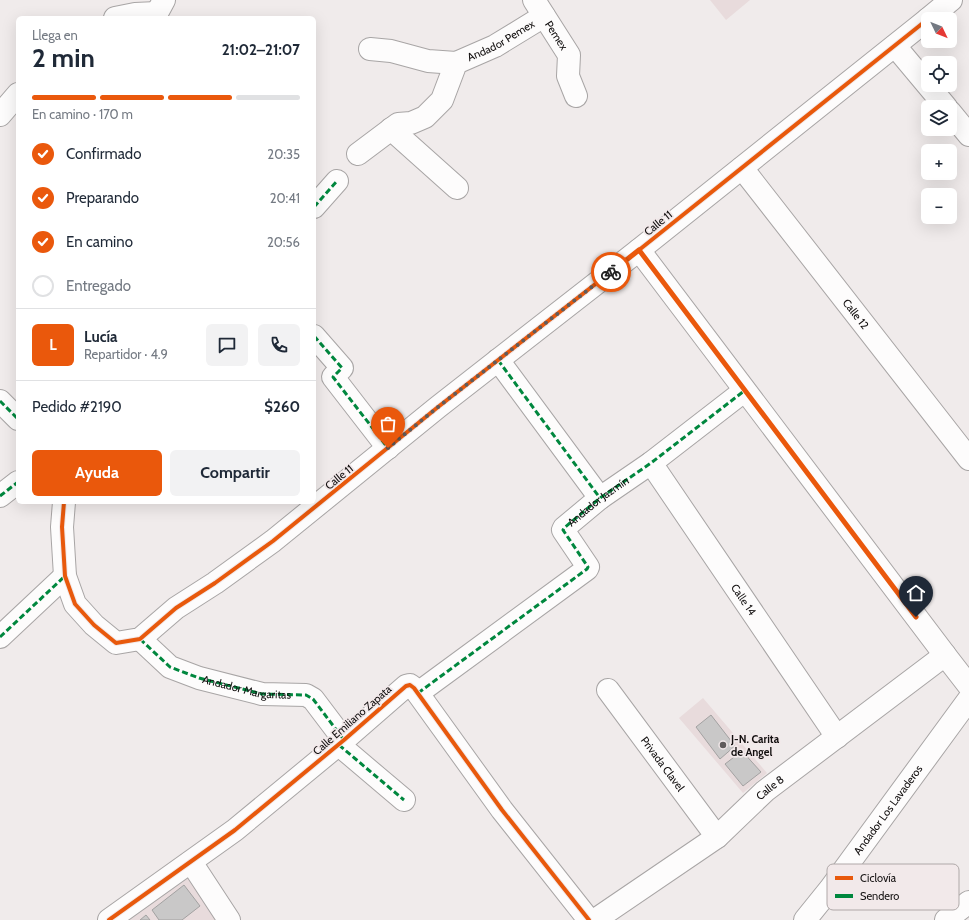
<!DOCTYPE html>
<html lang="es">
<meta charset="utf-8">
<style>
:root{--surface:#fff;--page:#f2f2f3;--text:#1f2937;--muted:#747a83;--line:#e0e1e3;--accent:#ea580c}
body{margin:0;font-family:Cabin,sans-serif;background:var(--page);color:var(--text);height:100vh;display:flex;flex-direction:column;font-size:15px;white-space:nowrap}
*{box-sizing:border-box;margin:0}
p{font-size:13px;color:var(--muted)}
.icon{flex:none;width:22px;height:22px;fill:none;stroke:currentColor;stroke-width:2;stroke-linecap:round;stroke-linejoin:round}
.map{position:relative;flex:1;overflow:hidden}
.side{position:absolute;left:16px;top:16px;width:300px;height:488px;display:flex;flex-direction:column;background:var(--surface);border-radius:6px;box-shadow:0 4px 16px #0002}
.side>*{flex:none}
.needle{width:26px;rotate:133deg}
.buttons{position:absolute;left:921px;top:12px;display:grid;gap:8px}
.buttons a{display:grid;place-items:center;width:36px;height:36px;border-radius:6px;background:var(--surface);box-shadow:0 4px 16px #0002;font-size:20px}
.pin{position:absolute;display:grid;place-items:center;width:34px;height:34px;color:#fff;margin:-41px -17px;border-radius:50% 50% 50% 0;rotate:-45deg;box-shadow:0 0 4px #0007}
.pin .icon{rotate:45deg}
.courier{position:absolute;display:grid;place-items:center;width:40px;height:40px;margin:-20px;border:3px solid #ea580c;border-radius:50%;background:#fff;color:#222;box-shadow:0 1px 5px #0007}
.head em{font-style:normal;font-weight:700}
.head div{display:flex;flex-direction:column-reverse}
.head{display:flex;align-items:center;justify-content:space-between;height:68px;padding:0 16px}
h1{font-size:26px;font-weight:700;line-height:30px}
.bar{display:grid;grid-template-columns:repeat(4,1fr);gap:6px 4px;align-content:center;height:48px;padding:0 16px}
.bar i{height:5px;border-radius:3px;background:var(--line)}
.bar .on{background:var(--accent)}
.bar p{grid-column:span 4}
.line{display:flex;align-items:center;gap:10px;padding:0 16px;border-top:1px solid var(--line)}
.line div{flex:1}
.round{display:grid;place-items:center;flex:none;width:42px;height:42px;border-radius:6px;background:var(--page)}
ol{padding:0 16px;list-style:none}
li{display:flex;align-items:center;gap:12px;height:44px}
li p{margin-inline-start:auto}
li .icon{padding:4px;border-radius:50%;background:var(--accent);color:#fff;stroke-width:4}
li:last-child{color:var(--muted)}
li i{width:22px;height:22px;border:2px solid var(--line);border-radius:50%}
.action{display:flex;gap:8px;margin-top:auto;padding:8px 16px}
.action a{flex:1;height:46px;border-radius:6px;background:var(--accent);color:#fff;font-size:16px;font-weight:700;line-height:46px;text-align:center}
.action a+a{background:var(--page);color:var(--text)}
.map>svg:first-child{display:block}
.built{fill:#e8dbdc}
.building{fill:#c9c8c8;stroke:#a2a1a1}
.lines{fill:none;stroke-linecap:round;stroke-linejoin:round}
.street-casing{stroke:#a8a5a5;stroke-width:24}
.secondary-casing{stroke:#a8a5a5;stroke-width:24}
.street{stroke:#fdfcfc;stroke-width:22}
.secondary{stroke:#fdfcfc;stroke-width:22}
.quiet{stroke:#00873e;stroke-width:3;stroke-dasharray:6 3;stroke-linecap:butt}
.cycleway-casing{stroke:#f2e9ea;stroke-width:6}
.cycleway{stroke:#e8590c;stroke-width:4}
.done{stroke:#605c5c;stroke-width:4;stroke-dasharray:0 7.2}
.route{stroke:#ea580c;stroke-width:5}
.poi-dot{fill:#605c5c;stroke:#f2e9ea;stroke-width:1.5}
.labels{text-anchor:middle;stroke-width:3.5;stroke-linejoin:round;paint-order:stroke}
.street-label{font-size:11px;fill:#120f0f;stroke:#f2e9ea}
.poi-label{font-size:11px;font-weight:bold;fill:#120f0f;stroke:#f2e9ea;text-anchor:start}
.key{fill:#f2e9ea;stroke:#afa8a8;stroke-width:1}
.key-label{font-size:11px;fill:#120f0f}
</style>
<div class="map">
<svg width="969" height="920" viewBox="0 0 969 920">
<rect width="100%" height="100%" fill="#f0ebeb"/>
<!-- built -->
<path class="built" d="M710 0H750L726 20Z
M703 698 767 773 743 793 679 718Z
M189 870 221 920H121Z"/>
<!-- building -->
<path class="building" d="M711 715 735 746 720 759 696 727Z
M742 751 761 772 743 786 725 764Z
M184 885 200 906 182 920H159L152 910Z
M146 915 150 920H140Z"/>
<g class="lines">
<defs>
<g id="street">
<path id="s1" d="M534 0 569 55 568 76 576 96"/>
<path d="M115 18 135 14 157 13"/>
<path d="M895 46 946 107"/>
<path d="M370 49 391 51 428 61 456 63"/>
<path d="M950 112 969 135"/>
<path d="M0 115 18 94"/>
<path d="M391 129 457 188"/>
<path id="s2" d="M358 154 398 124 411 123 425 117 442 100 456 63 495 46 544 16"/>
<path id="s3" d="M742 168 969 459"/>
<path d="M314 207 337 181"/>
<path d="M639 250 945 655"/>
<path d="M314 336 342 368 333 377 388 448"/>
<path d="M498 360 600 498"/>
<path d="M0 401 18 419"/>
<path id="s4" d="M651 463 837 737"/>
<path d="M0 496 18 482"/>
<path d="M0 637 65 576"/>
<path d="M140 639 170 667 199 678 262 694 306 695 313 699 344 740"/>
<path id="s5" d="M608 690 717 837"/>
<path d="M418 693 587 569 588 567 563 530 564 528 600 498 651 463 744 391"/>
<path d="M339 745 404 800"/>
<path d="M191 862 229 920"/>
<path d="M109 920 235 830 344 740 406 686 410 685 414 688 502 810 589 920"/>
<path id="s6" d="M805 920 830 889 969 699"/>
<path d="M946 920 969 902"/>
</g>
<g id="secondary">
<path d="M155 18 157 13 164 0"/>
<path d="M928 19 951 0"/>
<path d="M64 502 62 527 65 576 75 604 94 625 116 643 140 639 176 608 215 583 273 541 438 407 639 250 928 19"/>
<path id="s7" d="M595 920 717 837 765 791 945 655 969 686"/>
</g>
</defs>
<!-- street casing -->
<use href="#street" class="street-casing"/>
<!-- secondary casing -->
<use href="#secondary" class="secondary-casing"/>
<!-- street -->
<use href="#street" class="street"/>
<!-- secondary -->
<use href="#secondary" class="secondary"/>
<!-- quiet -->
<g class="quiet">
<path d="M314 207 337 181"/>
<path d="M314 336 342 368 333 377 388 448"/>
<path d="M498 360 600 498"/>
<path d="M0 401 18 419"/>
<path d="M0 496 18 482"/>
<path d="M0 637 65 576"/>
<path id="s8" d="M140 639 170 667 199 678 262 694 306 695 313 699 344 740"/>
<path id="s9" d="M418 693 587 569 588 567 563 530 564 528 600 498 651 463 744 391"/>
<path d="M339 745 404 800"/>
</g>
<defs>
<path id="cycleway" d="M64 502 62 527 65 576 75 604 94 625 116 643 140 639 176 608 215 583 273 541 438 407 639 250 928 19
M109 920 235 830 344 740 406 686 410 685 414 688 502 810 589 920"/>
</defs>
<!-- cycleway casing -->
<use href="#cycleway" class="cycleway-casing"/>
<!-- cycleway -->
<use href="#cycleway" class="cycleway"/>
</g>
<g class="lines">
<!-- done -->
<path class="done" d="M388 448 438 407 611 272"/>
<!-- route -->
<path class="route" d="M611 272 639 250 916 617"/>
</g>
<!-- markers -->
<circle class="poi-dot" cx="723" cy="745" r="4"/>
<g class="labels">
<!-- street labels -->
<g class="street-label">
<text dy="4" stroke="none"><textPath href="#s1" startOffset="42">Pemex</textPath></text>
<text dy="4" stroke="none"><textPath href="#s2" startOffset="192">Andador Pemex</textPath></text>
<text transform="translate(658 223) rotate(-39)" y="4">Calle 11</text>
<text dy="4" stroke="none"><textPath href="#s3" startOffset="185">Calle 12</textPath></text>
<text transform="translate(339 477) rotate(-39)" y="4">Calle 11</text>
<text dy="4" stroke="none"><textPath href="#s9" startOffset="302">Andador Jazmín</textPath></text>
<text dy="4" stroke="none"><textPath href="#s4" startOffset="165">Calle 14</textPath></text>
<text dy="4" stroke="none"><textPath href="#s8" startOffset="121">Andador Margaritas</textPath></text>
<text transform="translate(352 720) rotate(-41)" y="4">Calle Emiliano Zapata</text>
<text dy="4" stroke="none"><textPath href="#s5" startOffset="92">Privada Clavel</textPath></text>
<text dy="4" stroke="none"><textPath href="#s7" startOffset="220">Calle 8</textPath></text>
<text dy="4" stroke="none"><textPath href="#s6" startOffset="138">Andador Los Lavaderos</textPath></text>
</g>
<!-- poi labels -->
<g class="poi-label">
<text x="731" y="743">J-N. Carita<tspan x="731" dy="13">de Angel</tspan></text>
</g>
</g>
<!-- legend -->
<rect x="827" y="864" width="132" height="46" rx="6" class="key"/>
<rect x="835" y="876" width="18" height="4" fill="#e8590c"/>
<rect x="835" y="894" width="18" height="4" fill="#00873e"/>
<g class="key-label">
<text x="860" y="882">Ciclovía</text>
<text x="860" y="900">Sendero</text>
</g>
</svg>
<div class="buttons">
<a><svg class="needle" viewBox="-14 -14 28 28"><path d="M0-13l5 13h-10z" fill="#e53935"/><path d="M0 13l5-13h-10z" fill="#747a83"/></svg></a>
<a><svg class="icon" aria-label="locate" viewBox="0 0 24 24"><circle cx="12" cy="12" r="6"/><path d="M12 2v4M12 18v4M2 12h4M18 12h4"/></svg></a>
<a><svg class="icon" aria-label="layers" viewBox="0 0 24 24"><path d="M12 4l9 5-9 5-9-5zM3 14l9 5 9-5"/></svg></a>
<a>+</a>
<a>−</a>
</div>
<div class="pin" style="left:388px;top:448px;background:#ea580c"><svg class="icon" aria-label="bag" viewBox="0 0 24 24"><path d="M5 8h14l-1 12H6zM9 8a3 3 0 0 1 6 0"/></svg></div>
<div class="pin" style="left:916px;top:617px;background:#1f2937"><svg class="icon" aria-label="home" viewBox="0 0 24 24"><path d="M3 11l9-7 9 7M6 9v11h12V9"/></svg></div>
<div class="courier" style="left:611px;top:272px"><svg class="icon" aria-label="bike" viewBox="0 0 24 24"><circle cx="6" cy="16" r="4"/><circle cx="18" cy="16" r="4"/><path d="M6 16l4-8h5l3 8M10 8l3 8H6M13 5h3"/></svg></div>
<section class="side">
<div class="head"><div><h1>2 min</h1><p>Llega en</p></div><em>21:02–21:07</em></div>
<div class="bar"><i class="on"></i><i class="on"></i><i class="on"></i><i></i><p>En camino · 170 m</p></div>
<ol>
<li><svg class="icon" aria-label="check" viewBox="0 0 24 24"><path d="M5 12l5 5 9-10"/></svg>Confirmado<p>20:35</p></li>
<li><svg class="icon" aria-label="check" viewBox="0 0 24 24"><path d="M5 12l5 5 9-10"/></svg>Preparando<p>20:41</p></li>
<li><svg class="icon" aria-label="check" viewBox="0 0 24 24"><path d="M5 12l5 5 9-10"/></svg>En camino<p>20:56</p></li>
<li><i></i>Entregado</li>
</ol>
<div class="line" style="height:72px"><b class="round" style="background:var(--accent);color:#fff">L</b><div><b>Lucía</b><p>Repartidor · 4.9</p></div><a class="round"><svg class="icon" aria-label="chat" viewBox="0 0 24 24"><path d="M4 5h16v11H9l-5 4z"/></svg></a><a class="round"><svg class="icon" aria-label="phone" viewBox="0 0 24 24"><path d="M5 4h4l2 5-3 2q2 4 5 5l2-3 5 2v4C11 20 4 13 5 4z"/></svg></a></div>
<div class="line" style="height:52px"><div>Pedido #2190</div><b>$260</b></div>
<div class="action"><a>Ayuda</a><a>Compartir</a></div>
</section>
</div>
